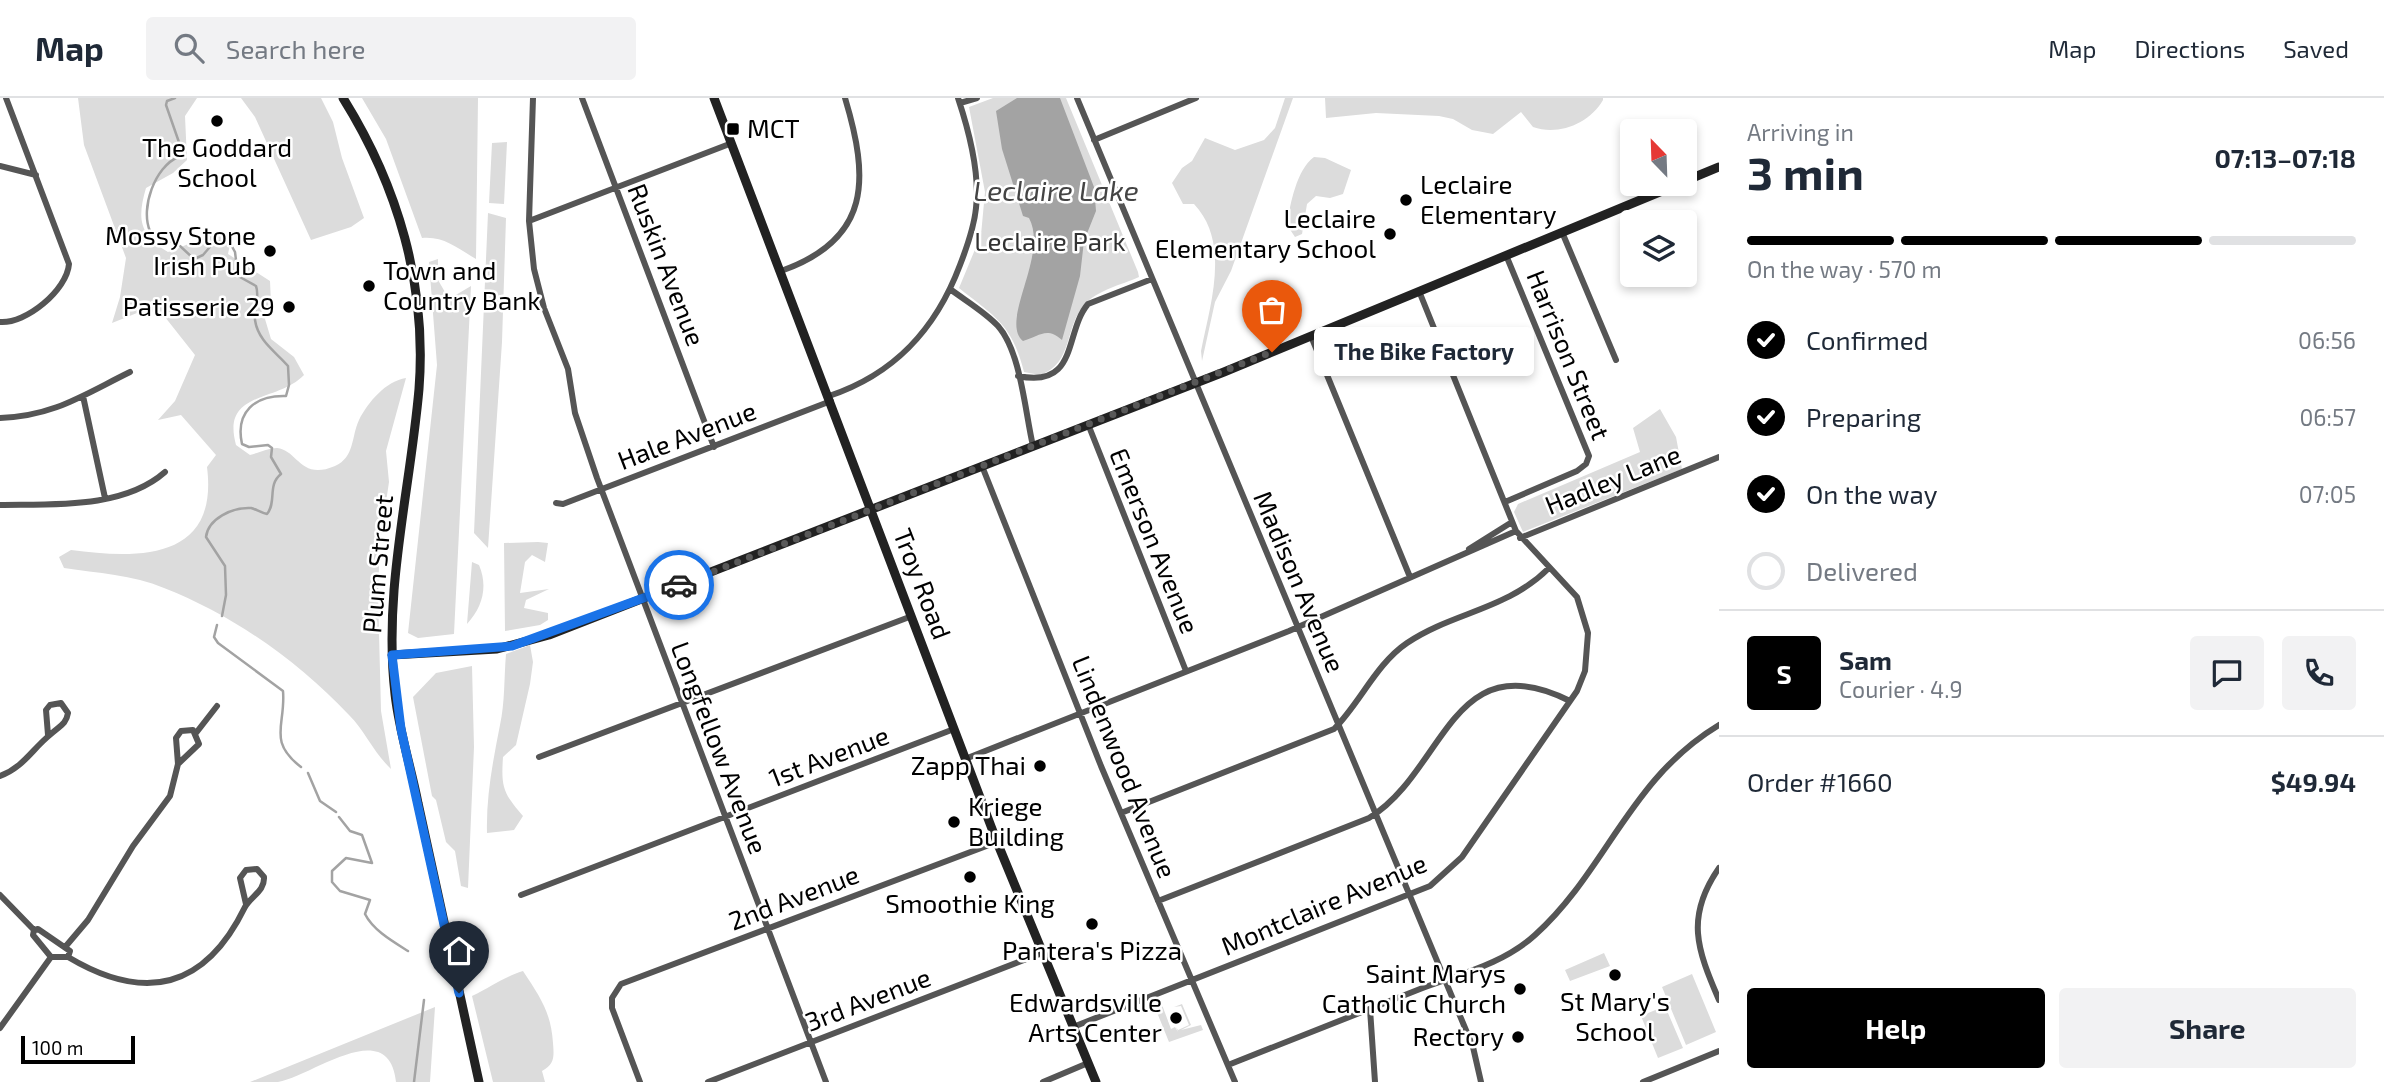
<!DOCTYPE html>
<meta charset="utf-8">
<style>
:root{--surface:#fff;--page:#f2f2f3;--text:#1f2937;--muted:#747a83;--line:#e0e1e3;--accent:#000}
body{margin:0;font-family:"Exo 2",sans-serif;background:var(--page);color:var(--text);height:100vh;display:flex;flex-direction:column;font-size:26px;white-space:nowrap}
*{box-sizing:border-box;margin:0}
p{font-size:23px;color:var(--muted)}
.icon{flex:none;width:38px;height:38px;fill:none;stroke:currentColor;stroke-width:2;stroke-linecap:round;stroke-linejoin:round}
.map{position:relative;flex:1;overflow:hidden}
.sheet{display:flex;flex-direction:column;background:var(--surface);width:665px}
.sheet>*{flex:none}
.needle{width:46px;rotate:337deg}
.controls{position:absolute;left:1620px;top:21px;display:grid;gap:14px}
.controls a{display:grid;place-items:center;width:77px;height:77px;border-radius:7px;background:var(--surface);box-shadow:0 4px 10px #0003;font-size:35px}
.scale{position:absolute;left:21px;bottom:18px;width:114px;box-sizing:border-box;padding-left:7px;border:4px solid #000;border-top:0;font-size:19px;line-height:24px;white-space:nowrap;color:#000;-webkit-text-stroke:5px #fff;paint-order:stroke}
.pin{position:absolute;display:grid;place-items:center;width:60px;height:60px;color:#fff;margin:-72px -30px;border-radius:50% 50% 50% 0;rotate:-45deg;box-shadow:0 0 7px #0007}
.pin .icon{rotate:45deg}
.courier{position:absolute;display:grid;place-items:center;width:70px;height:70px;margin:-35px;border:5px solid #1a73e8;border-radius:50%;background:#fff;color:#222;box-shadow:0 2px 9px #0007}
.bubble{position:absolute;height:49px;border-radius:7px;background:var(--surface);box-shadow:0 4px 10px #0003;font-size:23px;font-weight:700;line-height:49px;text-align:center}
.summary em{font-style:normal;font-weight:700}
.summary div{display:flex;flex-direction:column-reverse}
.summary{display:flex;align-items:center;justify-content:space-between;height:119px;padding:0 28px}
h1{font-size:46px;font-weight:700;line-height:52px}
.bar{display:grid;grid-template-columns:repeat(4,1fr);gap:10px 7px;align-content:center;height:84px;padding:0 28px}
.bar i{height:9px;border-radius:5px;background:var(--line)}
.bar .active{background:var(--accent)}
.bar p{grid-column:span 4}
.line{display:flex;align-items:center;gap:18px;padding:0 28px;border-top:2px solid var(--line)}
.line div{flex:1}
.round{display:grid;place-items:center;flex:none;width:74px;height:74px;border-radius:7px;background:var(--page)}
ol{padding:0 28px;list-style:none}
li{display:flex;align-items:center;gap:21px;height:77px}
li p{margin-inline-start:auto}
li .icon{padding:7px;border-radius:50%;background:var(--accent);color:#fff;stroke-width:4}
li:last-child{color:var(--muted)}
li i{width:38px;height:38px;border:4px solid var(--line);border-radius:50%}
.primary-button{display:flex;gap:14px;margin-top:auto;padding:14px 28px}
.primary-button a{flex:1;height:80px;border-radius:7px;background:var(--accent);color:#fff;font-size:28px;font-weight:700;line-height:80px;text-align:center}
.primary-button a+a{background:var(--page);color:var(--text)}
header{display:flex;align-items:center;gap:42px;box-sizing:border-box;height:98px;padding:0 35px;background:var(--surface);border-bottom:2px solid var(--line)}
header strong{font-size:33px}
nav{display:flex;gap:38px;margin-inline-start:auto;font-size:24px}
.search{width:490px;height:63px;background:var(--page);display:flex;align-items:center;gap:18px;box-sizing:border-box;padding:0 24px;border-radius:7px;color:var(--muted);font-size:26px}
main{display:flex;flex:1;min-height:0}
.map>svg:first-child{display:block}
.green{fill:#dcdcdc}
.water{fill:#a3a3a3}
.lines{fill:none;stroke-linecap:round;stroke-linejoin:round}
.stream{stroke:#a3a3a3;stroke-width:2.5}
.street{stroke:#555;stroke-width:6}
.secondary{stroke:#222;stroke-width:9}
.done{stroke:#595959;stroke-width:7;stroke-dasharray:0 12.6}
.route{stroke:#1a73e8;stroke-width:9}
.poi-dot{fill:#000;stroke:#fff;stroke-width:2.5}
.labels{text-anchor:middle;stroke-width:5;stroke-linejoin:round;paint-order:stroke}
.poi-label{font-size:26px;fill:#000;stroke:#fff;text-anchor:end}
.park-label{font-size:26px;fill:#333;stroke:#fff}
.street-label{font-size:26px;fill:#000;stroke:#fff}
.water-label{font-size:28px;font-style:italic;fill:#444;stroke:#fff}
</style>
<header>
<strong>Map</strong>
<div class="search"><svg class="icon" aria-label="search" viewBox="0 0 24 24"><circle cx="10" cy="10" r="6"/><path d="M15 15l6 6"/></svg>Search here</div>
<nav><a>Map</a><a>Directions</a><a>Saved</a></nav>
</header>
<main>
<div class="map">
<svg width="1719" height="984" viewBox="0 0 1719 984">
<rect width="100%" height="100%" fill="#fff"/>
<!-- green -->
<path class="green" d="M78 0H197L185 18 187 62 173 75 146 90C137 121 139 136 168 154L222 133 232 136 228 156 270 183 271 205 265 221 271 241 294 259 304 277C277 305 221 292 236 347L250 357C258 355 269 350 277 350 298 352 300 383 335 368 355 359 351 339 359 322 368 304 386 283 406 280L386 353 389 384 380 444 378 495 381 613 391 671C374 655 365 633 349 617 298 563 233 517 164 490 133 477 97 475 64 470L59 459 71 452C138 461 219 463 207 369L216 357 181 317 158 322 175 303 195 257 161 214 142 213 112 225 120 199 126 160 84 47Z
M241 0H321L333 24 342 60 364 120 351 129 311 142 255 19Z
M362 0H478L476 161C457 150 444 138 422 140L386 41Z
M993 0H1066L1138 174 1139 179C1121 187 1098 192 1085 206 1064 228 1074 265 1040 277L1024 274C1012 226 995 219 959 190L981 137 985 94 969 9Z
M1285 0H1293L1231 173 1215 204 1202 263 1201 253C1210 207 1231 145 1194 106H1183L1172 85 1182 70 1192 63 1205 40 1235 52 1264 42 1275 30Z
M1325 0H1603V2C1589 26 1558 38 1533 29L1521 14 1493 36 1472 32 1453 21 1439 18 1376 15 1326 20Z
M507 44 504 106 489 105 492 45Z
M1314 59 1325 60 1351 72 1343 96 1330 100 1316 98 1307 106 1302 136 1295 139 1287 127C1290 106 1297 71 1314 59Z
M488 115 506 120 502 244 488 450 474 435Z
M438 161V182L449 201 471 188 454 536 418 540 408 535 437 267 429 164Z
M1660 311 1676 339 1682 371 1523 434 1514 414 1518 406 1640 354 1633 330Z
M538 444 548 445 545 464 532 457 525 464 520 495 549 491 526 502 524 510 548 515V522L540 527 505 533 504 445Z
M472 464 479 467C488 488 483 509 467 526Z
M530 547 533 564 530 586 516 647 503 659C501 689 503 695 523 718L514 732 487 735C486 698 493 663 500 627 505 605 504 579 506 556Z
M472 568 474 649 468 790 461 788 455 753 446 744 436 702 432 698 413 599 436 575Z
M1604 855 1610 868 1570 883 1565 872Z
M523 873C540 899 551 914 553 945 554 958 555 966 542 973L545 984H493L472 898C491 889 504 879 523 873Z
M1692 876 1716 934 1686 947 1662 889Z
M1161 904 1171 931 1175 929 1178 934 1176 929 1178 932 1189 927 1181 908 1174 909 1182 906 1191 927 1181 932 1201 927 1203 932 1169 944 1154 907Z
M1665 908 1683 950 1658 960 1641 918Z
M435 909 430 984H396C389 916 312 978 278 984 269 984 259 984 250 984Z"/>
<!-- water -->
<path class="water" d="M1017 0H1060L1094 89 1096 113 1084 143 1080 178 1062 242C1046 228 1039 239 1023 243 999 223 1049 157 1029 120L1023 118 1002 51 996 13Z"/>
<g class="lines">
<!-- stream -->
<path class="stream" d="M175 0 167 3 166 7 181 50 178 59C155 69 140 110 150 133L180 148 194 161 203 157 215 143 230 145 235 154 238 178 256 188C260 199 254 209 255 222 258 243 276 254 288 268L289 287 286 298C255 297 235 314 242 346L249 349 268 347 272 350 271 359 281 376C267 387 277 404 267 416 261 415 256 411 251 410 232 409 208 421 206 439L225 468 226 497 222 518
M217 527 214 539 218 545 283 593C286 627 267 643 301 669
M308 675 320 703 336 714
M339 719 350 733 362 737 372 765 346 760 332 773V784L340 793 370 802 365 816C373 832 392 843 408 853
M414 984 424 902"/>
<!-- street -->
<path class="street" d="M533 0 529 123 534 171 544 210 568 271 575 315 597 380 826 984
M582 0 714 349
M1077 0 1473 949 1481 984
M960 5 977 0
M1094 42 1196 0
M0 68 36 77
M529 123 732 45
M1562 134 1616 262
M781 173C872 141 869 80 845 0
M950 191C966 203 985 214 998 228 1021 254 1025 314 1033 348
M0 224C26 226 67 192 69 166L6 0
M1311 238 1410 479
M1018 278C1079 291 1064 234 1088 206L1152 181
M83 298 105 400
M829 298C895 276 936 231 960 167 967 149 974 130 976 110 980 76 969 33 958 0
M0 320C54 318 83 297 130 274
M1088 326 1186 573
M982 368 1101 668 1235 984
M1505 404 1577 373 1586 366 1589 358 1506 157
M556 405 563 406 831 303
M0 407C53 406 123 411 165 374
M1520 440 1719 359
M1469 451 1512 424
M196 635 217 608
M539 659 912 518
M965 661 1289 533 1516 433
M0 678C24 669 32 651 51 636 59 628 66 627 68 615L61 605 50 607 46 612 48 637
M1121 715 1334 631C1360 605 1376 566 1407 545 1453 514 1507 512 1549 470
M1719 770C1685 819 1697 851 1719 902
M0 797 34 832 38 831 70 853 68 859H51L33 837 34 832
M521 797 954 631
M1158 803 1369 720C1445 674 1451 543 1570 603
M66 848 88 822 133 748 170 698 178 666 176 640 181 633 193 632 199 646 178 666
M68 859C145 905 205 891 245 809 251 798 265 793 264 779L257 771 246 772 240 780 246 806
M1370 911 1375 984
M1073 929 1430 788 1462 759 1577 593 1585 573 1588 535 1577 499 1516 433 1419 193
M0 930 51 859
M1228 967C1292 942 1356 916 1420 891 1460 876 1503 866 1535 837 1607 772 1629 681 1719 627
M640 984 612 910V900L621 886 997 744
M708 984 1042 855
M1043 984 1088 965
M1643 984 1719 953"/>
<!-- secondary -->
<path class="secondary" d="M343 0C398 88 427 187 419 291 410 394 383 493 395 596 399 633 411 669 418 705 438 798 459 891 479 984
M714 0 997 744 1096 984
M1685 83 1719 69
M392 557 497 551 549 537 1224 274 1679 86"/>
</g>
<g class="lines">
<!-- done -->
<path class="done" d="M679 487 1272 254"/>
<!-- route -->
<path class="route" d="M459 895 401 631 392 557 512 548 679 487"/>
</g>
<!-- markers -->
<g class="poi-dot">
<circle cx="217" cy="23" r="7"/>
<rect x="726" y="24" width="14" height="14" rx="3.5"/>
<circle cx="1406" cy="102" r="7"/>
<circle cx="1390" cy="136" r="7"/>
<circle cx="270" cy="153" r="7"/>
<circle cx="369" cy="188" r="7"/>
<circle cx="289" cy="209" r="7"/>
<circle cx="1040" cy="668" r="7"/>
<circle cx="954" cy="724" r="7"/>
<circle cx="970" cy="779" r="7"/>
<circle cx="1092" cy="826" r="7"/>
<circle cx="1615" cy="877" r="7"/>
<circle cx="1520" cy="891" r="7"/>
<circle cx="1176" cy="920" r="7"/>
<circle cx="1518" cy="939" r="7"/>
</g>
<g class="labels">
<!-- poi labels -->
<g class="poi-label">
<text x="747" y="40" text-anchor="start">MCT</text>
<text x="217" y="59" text-anchor="middle">The Goddard<tspan x="217" dy="30">School</tspan></text>
<text x="1420" y="96" text-anchor="start">Leclaire<tspan x="1420" dy="30">Elementary</tspan></text>
<text x="1376" y="130">Leclaire<tspan x="1376" dy="30">Elementary School</tspan></text>
<text x="256" y="147">Mossy Stone<tspan x="256" dy="30">Irish Pub</tspan></text>
<text x="383" y="182" text-anchor="start">Town and<tspan x="383" dy="30">Country Bank</tspan></text>
<text x="275" y="218">Patisserie 29</text>
<text x="1026" y="677">Zapp Thai</text>
<text x="968" y="718" text-anchor="start">Kriege<tspan x="968" dy="30">Building</tspan></text>
<text x="970" y="815" text-anchor="middle">Smoothie King</text>
<text x="1092" y="862" text-anchor="middle">Pantera's Pizza</text>
<text x="1506" y="885">Saint Marys<tspan x="1506" dy="30">Catholic Church</tspan></text>
<text x="1615" y="913" text-anchor="middle">St Mary's<tspan x="1615" dy="30">School</tspan></text>
<text x="1162" y="914">Edwardsville<tspan x="1162" dy="30">Arts Center</tspan></text>
<text x="1504" y="948">Rectory</text>
</g>
<!-- park labels -->
<g class="park-label">
<text x="1050" y="153">Leclaire Park</text>
</g>
<!-- street labels -->
<g class="street-label">
<text transform="translate(666 167) rotate(69)" y="9">Ruskin Avenue</text>
<text transform="translate(1568 257) rotate(68)" y="9">Harrison Street</text>
<text transform="translate(687 338) rotate(-21)" y="9">Hale Avenue</text>
<text transform="translate(1613 382) rotate(-22)" y="9">Hadley Lane</text>
<text transform="translate(1154 443) rotate(68)" y="9">Emerson Avenue</text>
<text transform="translate(378 466) rotate(-85)" y="9">Plum Street</text>
<text transform="translate(1299 484) rotate(67)" y="9">Madison Avenue</text>
<text transform="translate(922 486) rotate(69)" y="9">Troy Road</text>
<text transform="translate(719 650) rotate(69)" y="9">Longfellow Avenue</text>
<text transform="translate(829 659) rotate(-21)" y="9">1st Avenue</text>
<text transform="translate(1124 669) rotate(68)" y="9">Lindenwood Avenue</text>
<text transform="translate(794 800) rotate(-21)" y="9">2nd Avenue</text>
<text transform="translate(1324 807) rotate(-23)" y="9">Montclaire Avenue</text>
<text transform="translate(868 902) rotate(-21)" y="9">3rd Avenue</text>
</g>
<!-- water labels -->
<g class="water-label">
<text x="1056" y="103">Leclaire Lake</text>
</g>
</g>
</svg>
<div class="controls">
<a><svg class="needle" viewBox="-14 -14 28 28"><path d="M0-13l5 13h-10z" fill="#e53935"/><path d="M0 13l5-13h-10z" fill="#747a83"/></svg></a>
<a><svg class="icon" aria-label="layers" viewBox="0 0 24 24"><path d="M12 4l9 5-9 5-9-5zM3 14l9 5 9-5"/></svg></a>
</div>
<div class="scale">100 m</div>
<div class="pin" style="left:1272px;top:254px;background:#ea580c"><svg class="icon" aria-label="bag" viewBox="0 0 24 24"><path d="M5 8h14l-1 12H6zM9 8a3 3 0 0 1 6 0"/></svg></div>
<div class="pin" style="left:459px;top:895px;background:#1f2937"><svg class="icon" aria-label="home" viewBox="0 0 24 24"><path d="M3 11l9-7 9 7M6 9v11h12V9"/></svg></div>
<div class="courier" style="left:679px;top:487px"><svg class="icon" aria-label="car" viewBox="0 0 24 24"><path d="M5 17H2v-5l4-1 3-4h7l3 4 3 1v5h-3M9 17h6M6 11h13"/><circle cx="7" cy="17" r="2"/><circle cx="17" cy="17" r="2"/></svg></div>
<div class="bubble" style="left:1314px;top:229px;width:220px">The Bike Factory</div>
</div>
<section class="sheet">
<div class="summary"><div><h1>3 min</h1><p>Arriving in</p></div><em>07:13–07:18</em></div>
<div class="bar"><i class="active"></i><i class="active"></i><i class="active"></i><i></i><p>On the way · 570 m</p></div>
<ol>
<li><svg class="icon" aria-label="check" viewBox="0 0 24 24"><path d="M5 12l5 5 9-10"/></svg>Confirmed<p>06:56</p></li>
<li><svg class="icon" aria-label="check" viewBox="0 0 24 24"><path d="M5 12l5 5 9-10"/></svg>Preparing<p>06:57</p></li>
<li><svg class="icon" aria-label="check" viewBox="0 0 24 24"><path d="M5 12l5 5 9-10"/></svg>On the way<p>07:05</p></li>
<li><i></i>Delivered</li>
</ol>
<div class="line" style="height:126px"><b class="round" style="background:var(--accent);color:#fff">S</b><div><b>Sam</b><p>Courier · 4.9</p></div><a class="round"><svg class="icon" aria-label="chat" viewBox="0 0 24 24"><path d="M4 5h16v11H9l-5 4z"/></svg></a><a class="round"><svg class="icon" aria-label="phone" viewBox="0 0 24 24"><path d="M5 4h4l2 5-3 2q2 4 5 5l2-3 5 2v4C11 20 4 13 5 4z"/></svg></a></div>
<div class="line" style="height:91px"><div>Order #1660</div><b>$49.94</b></div>
<div class="primary-button"><a>Help</a><a>Share</a></div>
</section>
</main>
